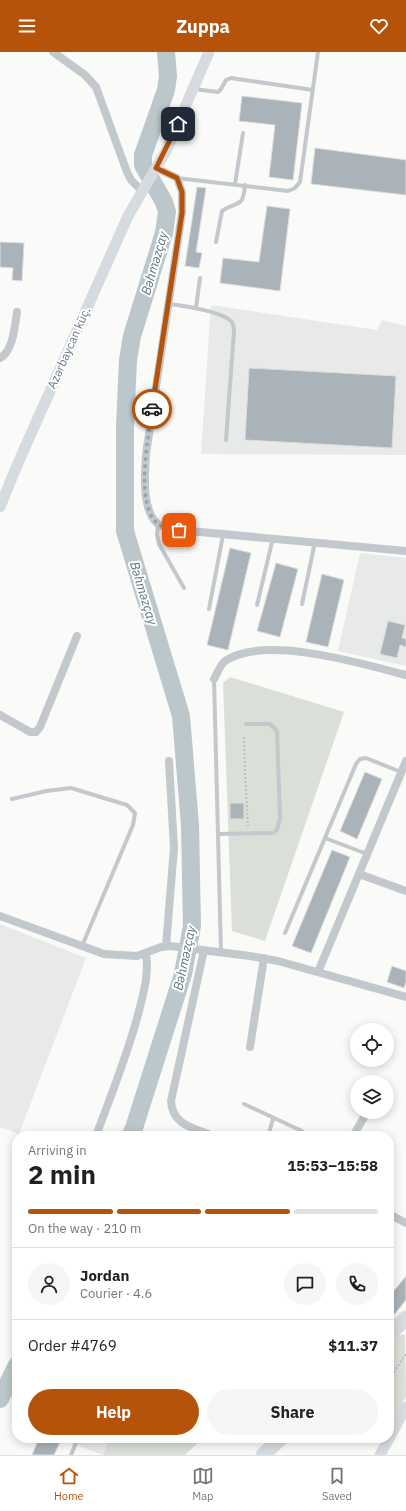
<!DOCTYPE html>
<meta charset="utf-8">
<style>
:root{--surface:#fff;--page:#f6f6f6;--text:#202124;--muted:#757577;--line:#e0e0e0;--accent:#b45309}
body{margin:0;font-family:"IBM Plex Sans",sans-serif;background:var(--page);color:var(--text);height:100vh;display:flex;flex-direction:column;font-size:15px;white-space:nowrap}
*{box-sizing:border-box;margin:0}
p{font-size:13px;color:var(--muted)}
.icon{flex:none;width:22px;height:22px;fill:none;stroke:currentColor;stroke-width:2;stroke-linecap:round;stroke-linejoin:round}
.map{position:relative;flex:1;overflow:hidden}
.details{position:absolute;left:12px;top:1079px;width:382px;height:312px;display:flex;flex-direction:column;background:var(--surface);border-radius:16px;box-shadow:0 2px 10px #0003}
.details>*{flex:none}
.buttons{position:absolute;left:350px;top:971px;display:grid;gap:8px}
.buttons a{display:grid;place-items:center;width:44px;height:44px;border-radius:50%;background:var(--surface);box-shadow:0 2px 10px #0003;font-size:20px}
.pin{position:absolute;display:grid;place-items:center;width:34px;height:34px;color:#fff;margin:-17px;border-radius:8px;box-shadow:0 2px 6px #0006}
.courier{position:absolute;display:grid;place-items:center;width:40px;height:40px;margin:-20px;border:3px solid #b45309;border-radius:50%;background:#fff;color:#222;box-shadow:0 1px 5px #0007}
.overview em{font-style:normal;font-weight:700}
.overview div{display:flex;flex-direction:column-reverse}
.overview{display:flex;align-items:center;justify-content:space-between;height:68px;padding:0 16px}
h1{font-size:26px;font-weight:700;line-height:30px}
.bar{display:grid;grid-template-columns:repeat(4,1fr);gap:6px 4px;align-content:center;height:48px;padding:0 16px}
.bar i{height:5px;border-radius:3px;background:var(--line)}
.bar .active{background:var(--accent)}
.bar p{grid-column:span 4}
.line{display:flex;align-items:center;gap:10px;padding:0 16px;border-top:1px solid var(--line)}
.line div{flex:1}
.round{display:grid;place-items:center;flex:none;width:42px;height:42px;border-radius:21px;background:var(--page)}
.cta{display:flex;gap:8px;margin-top:auto;padding:8px 16px}
.cta a{flex:1;height:46px;border-radius:24px;background:var(--accent);color:#fff;font-size:16px;font-weight:700;line-height:46px;text-align:center}
.cta a+a{background:var(--page);color:var(--text)}
header{display:flex;justify-content:space-between;align-items:center;height:52px;padding:0 16px;background:var(--accent);color:#fff;font-size:18px;font-weight:700}
.menu{display:flex;justify-content:space-around;align-items:center;height:56px;border-top:1px solid var(--line);background:var(--surface);font-size:11px;color:var(--muted)}
.menu a{display:grid;justify-items:center;gap:2px}
.menu .active{color:var(--accent)}
.map>svg:first-child{display:block}
.built{fill:#e8e9e9}
.green{fill:#dadfd7}
.lines{fill:none;stroke-linecap:round;stroke-linejoin:round}
.river{stroke:#bbc7cb;stroke-width:18}
.building{fill:#aab3b9;stroke:#dcdcda}
.path{stroke:#bbbfc2;stroke-width:2;stroke-dasharray:2 2;stroke-linecap:butt}
.lane{stroke:#c3c8cc;stroke-width:4}
.street{stroke:#c3c8cc;stroke-width:8}
.secondary{stroke:#d6dbdf;stroke-width:11}
.highway{stroke:#d6dbdf;stroke-width:15}
.done{stroke:#99a4ac;stroke-width:4;stroke-dasharray:0 7.2}
.route{stroke:#b45309;stroke-width:5}
.labels{text-anchor:middle;stroke-width:4;stroke-linejoin:round;paint-order:stroke}
.street-label{font-size:12px;fill:#657683;stroke:#fff}
.water-label{font-size:13px;font-style:italic;fill:#60757c;stroke:#fff}
</style>
<header><svg class="icon" aria-label="menu" viewBox="0 0 24 24"><path d="M4 6h16M4 12h16M4 18h16"/></svg>Zuppa<svg class="icon" aria-label="heart" viewBox="0 0 24 24"><path d="M12 20l-8-8c-3-5 5-10 8-4 3-6 11-1 8 4z"/></svg></header>
<div class="map">
<svg width="406" height="1403" viewBox="0 0 406 1403">
<rect width="100%" height="100%" fill="#fafaf8"/>
<!-- built -->
<path class="built" d="M211 253 377 278 382 268 406 274V403L201 402Z
M360 501 406 506V614L338 599Z
M0 872 86 906 19 1082 0 1075Z
M68 1386H110L103 1403 69 1390Z"/>
<!-- green -->
<path class="green" d="M230 625 344 660 265 889 232 879 223 631Z
M405 1282 406 1344 389 1378V1296L398 1284Z
M110 1386H203L185 1403H103Z"/>
<g class="lines">
<!-- river -->
<path class="river" d="M130 1084 134 1076 183 922 192 874 190 773 181 664 125 479V375L128 308 132 284 164 181 167 160 164 150 143 113V103L166 38 168 24 166 0
M0 1347 17 1313"/>
</g>
<!-- building -->
<path class="building" d="M242 44 302 51 293 128 269 125 275 73 239 69Z
M315 96 406 108V143L311 132Z
M197 135 206 136 196 200 202 201 199 216 185 214Z
M267 154 290 157 280 239 220 231 223 206 259 210Z
M0 190 24 191 22 229 12 228 13 216 0 215Z
M249 316 396 324 392 396 245 388Z
M230 496 251 501 228 598 207 593Z
M276 511 298 517 280 585 257 579Z
M322 522 344 528 328 595 306 590Z
M388 569 405 573 402 586 406 587V595L400 593 397 606 380 602Z
M365 720 382 727 357 787 340 779Z
M230 751H244V767H230Z
M332 798 350 805 311 901 292 894Z
M392 914 406 919V930L404 936 387 930Z
M406 1224V1248L389 1269V1245Z
M39 1386H62L54 1403H32Z"/>
<g class="lines">
<!-- path -->
<path class="path" d="M244 685 245 721 248 774
M389 1327 406 1302"/>
<!-- lane -->
<path class="lane" d="M194 37 218 40 221 37 226 28 231 26 313 38
M177 126 288 139 295 136 300 130 318 0
M235 132 243 81
M216 190 222 159C238 148 243 157 245 133
M169 252C184 254 222 259 232 270 234 273 234 275 234 279L226 388
M196 256 200 226
M158 472 157 483 159 492 184 536
M302 552 315 490
M257 553 273 486
M209 557 223 483
M214 627 221 900
M12 747 46 739 71 736 127 753 135 761 133 773 82 894
M218 782 273 781 277 778 280 766 277 679 270 672H246
M325 786 367 802
M285 881 356 712 360 707 366 706 401 720
M244 1052 302 1079
M268 1084 273 1067
M71 1403 78 1386"/>
<!-- street -->
<path class="street" d="M53 0 85 23 96 35 127 120 131 128 142 139
M156 116 177 126 182 140V161L146 402C145 421 141 458 158 472 163 476 173 477 179 478L406 499
M0 306C13 300 15 273 17 260
M214 627C217 622 220 613 225 609 264 582 363 612 406 623
M0 663 30 680H36L40 675 77 584
M359 822 406 839
M0 864 104 902 137 904 161 895 170 894 250 904 278 909 406 945
M166 894 174 796 169 709
M204 898 171 1049C172 1073 194 1076 213 1084
M318 920 406 709
M250 995 264 906
M96 1084C111 1043 128 1002 139 959 144 939 149 922 146 902
M353 1084 367 1060
M389 1162 406 1171"/>
<!-- secondary -->
<path class="secondary" d="M0 455 18 411 128 164 166 99 209 0
M380 1403 406 1355"/>
<!-- highway -->
<path class="highway" d="M389 1283 406 1266
M263 1403 281 1386"/>
</g>
<g class="lines">
<!-- done -->
<path class="done" d="M152 357C149 383 134 453 158 472 164 476 173 477 179 478"/>
<!-- route -->
<path class="route" d="M152 357 182 161V140L177 126 156 116 178 72"/>
</g>
<g class="labels">
<!-- street labels -->
<g class="street-label">
<text transform="translate(69 296) rotate(-66)" y="4">Azərbaycan küç.</text>
</g>
<!-- water labels -->
<g class="water-label">
<text transform="translate(154 211) rotate(-74)" y="5">Bəhməzçay</text>
<text transform="translate(144 541) rotate(73)" y="5">Bəhməzçay</text>
<text transform="translate(184 906) rotate(-78)" y="5">Bəhməzçay</text>
</g>
</g>
</svg>
<div class="buttons">
<a><svg class="icon" aria-label="locate" viewBox="0 0 24 24"><circle cx="12" cy="12" r="6"/><path d="M12 2v4M12 18v4M2 12h4M18 12h4"/></svg></a>
<a><svg class="icon" aria-label="layers" viewBox="0 0 24 24"><path d="M12 4l9 5-9 5-9-5zM3 14l9 5 9-5"/></svg></a>
</div>
<div class="pin" style="left:179px;top:478px;background:#ea580c"><svg class="icon" aria-label="bag" viewBox="0 0 24 24"><path d="M5 8h14l-1 12H6zM9 8a3 3 0 0 1 6 0"/></svg></div>
<div class="pin" style="left:178px;top:72px;background:#1f2937"><svg class="icon" aria-label="home" viewBox="0 0 24 24"><path d="M3 11l9-7 9 7M6 9v11h12V9"/></svg></div>
<div class="courier" style="left:152px;top:357px"><svg class="icon" aria-label="car" viewBox="0 0 24 24"><path d="M5 17H2v-5l4-1 3-4h7l3 4 3 1v5h-3M9 17h6M6 11h13"/><circle cx="7" cy="17" r="2"/><circle cx="17" cy="17" r="2"/></svg></div>
<section class="details">
<div class="overview"><div><h1>2 min</h1><p>Arriving in</p></div><em>15:53–15:58</em></div>
<div class="bar"><i class="active"></i><i class="active"></i><i class="active"></i><i></i><p>On the way · 210 m</p></div>
<div class="line" style="height:72px"><a class="round"><svg class="icon" aria-label="person" viewBox="0 0 24 24"><circle cx="12" cy="8" r="4"/><path d="M4 21q1-7 8-7t8 7"/></svg></a><div><b>Jordan</b><p>Courier · 4.6</p></div><a class="round"><svg class="icon" aria-label="chat" viewBox="0 0 24 24"><path d="M4 5h16v11H9l-5 4z"/></svg></a><a class="round"><svg class="icon" aria-label="phone" viewBox="0 0 24 24"><path d="M5 4h4l2 5-3 2q2 4 5 5l2-3 5 2v4C11 20 4 13 5 4z"/></svg></a></div>
<div class="line" style="height:52px"><div>Order #4769</div><b>$11.37</b></div>
<div class="cta"><a>Help</a><a>Share</a></div>
</section>
</div>
<nav class="menu">
<a class="active"><svg class="icon" aria-label="home" viewBox="0 0 24 24"><path d="M3 11l9-7 9 7M6 9v11h12V9"/></svg>Home</a>
<a><svg class="icon" aria-label="map" viewBox="0 0 24 24"><path d="M3 6l6-2 6 2 6-2v14l-6 2-6-2-6 2zM9 4v14M15 6v14"/></svg>Map</a>
<a><svg class="icon" aria-label="saved" viewBox="0 0 24 24"><path d="M7 4h10v16l-5-4-5 4z"/></svg>Saved</a>
</nav>
